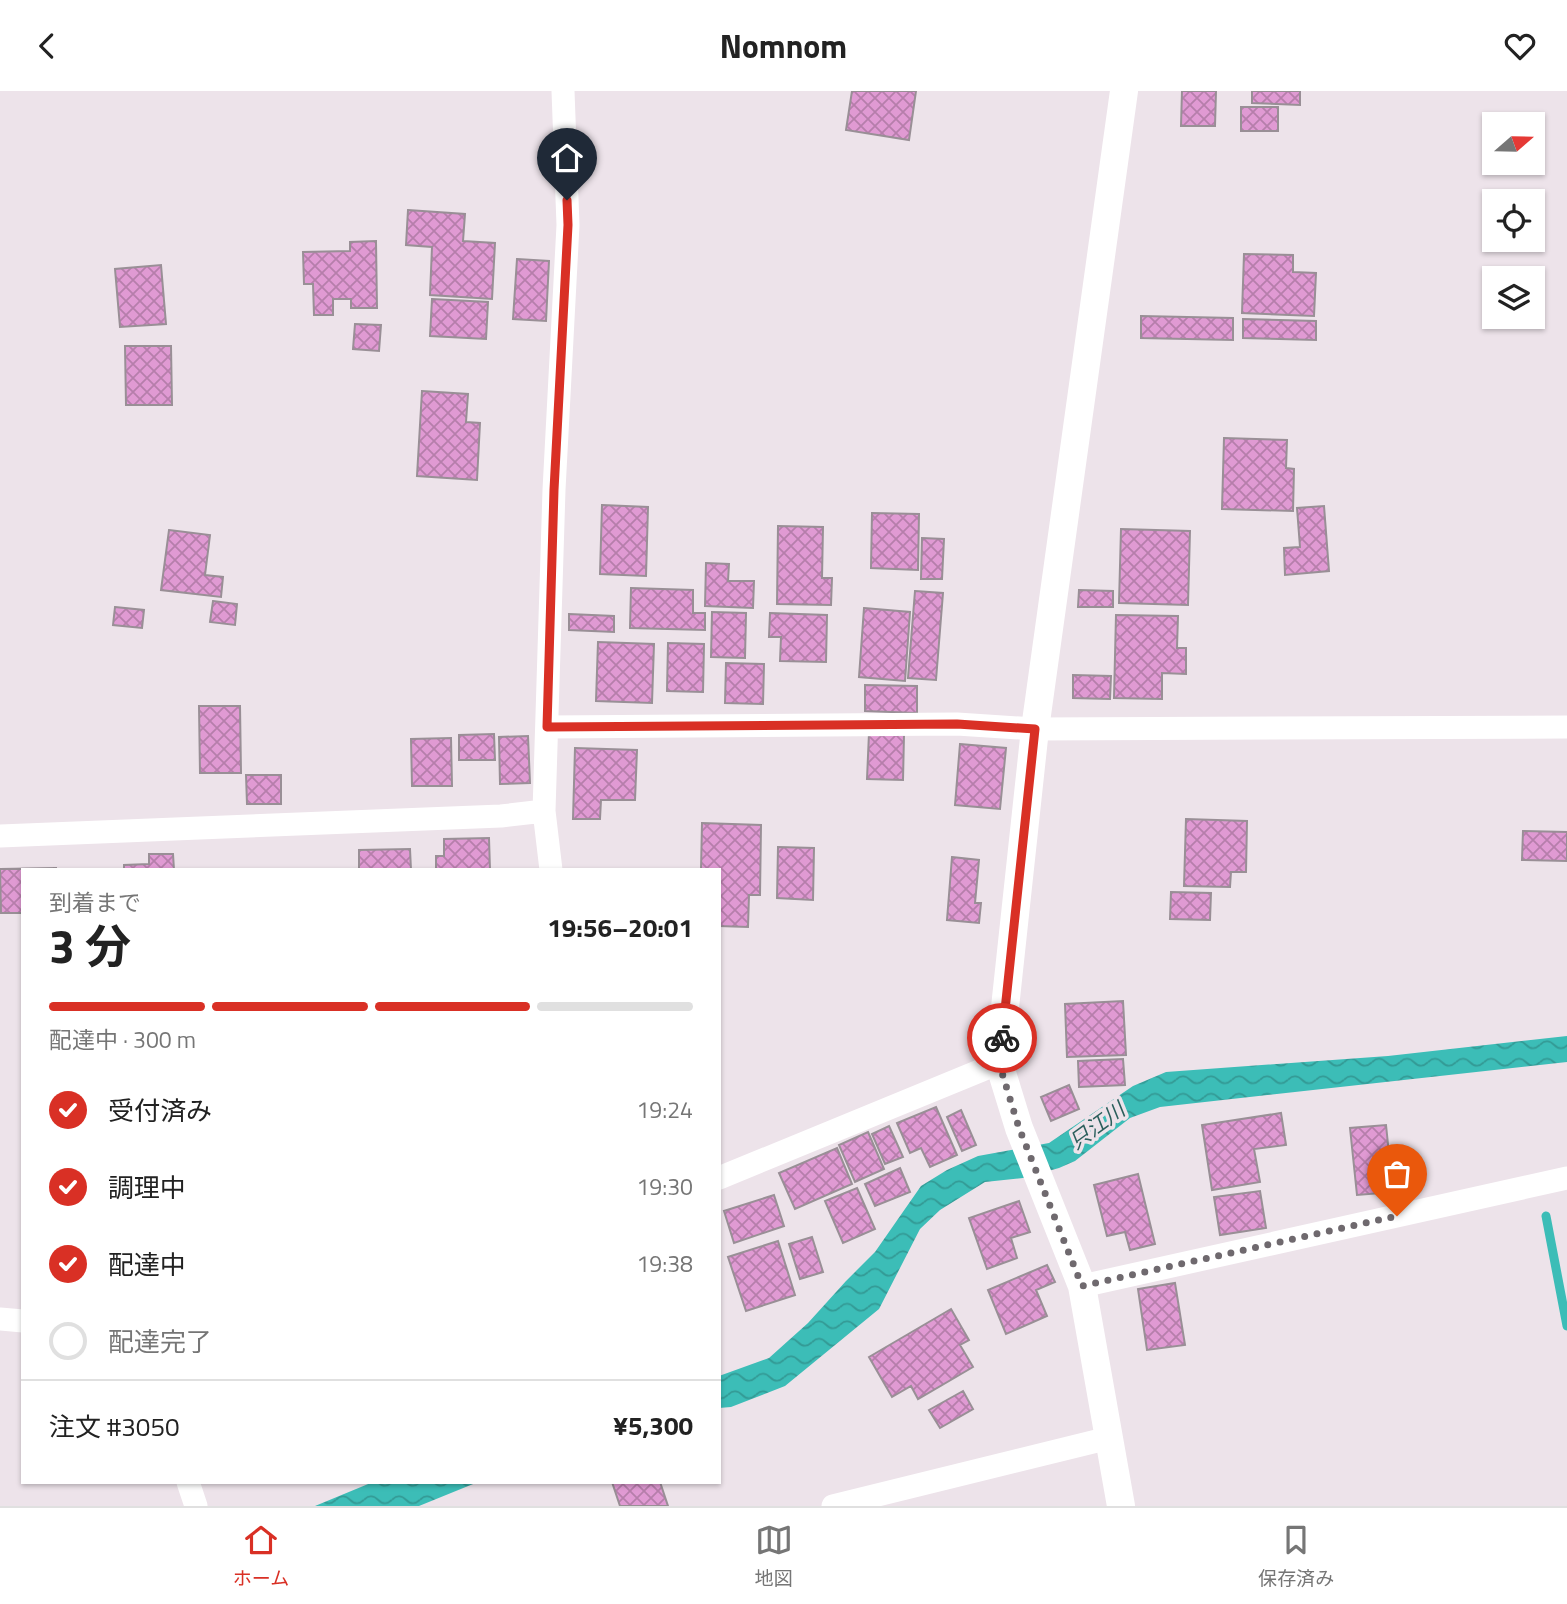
<!DOCTYPE html>
<html lang="ja">
<meta charset="utf-8">
<style>
:root{--surface:#fff;--page:#f2f2f2;--text:#222;--muted:#767676;--line:#e0e0e0;--accent:#d93025}
body{margin:0;font-family:"Titillium Web","Noto Sans JP",sans-serif;background:var(--page);color:var(--text);height:100vh;display:flex;flex-direction:column;font-size:26px;white-space:nowrap}
*{box-sizing:border-box;margin:0}
p{font-size:23px;color:var(--muted)}
.icon{flex:none;width:38px;height:38px;fill:none;stroke:currentColor;stroke-width:2;stroke-linecap:round;stroke-linejoin:round}
.map{position:relative;flex:1;overflow:hidden}
.sheet{position:absolute;left:21px;top:777px;width:700px;height:616px;display:flex;flex-direction:column;background:var(--surface);border-radius:0px;box-shadow:0 2px 5px #0004}
.sheet>*{flex:none}
.needle{width:46px;rotate:70deg}
.fabs{position:absolute;left:1482px;top:21px;display:grid;gap:14px}
.fabs a{display:grid;place-items:center;width:63px;height:63px;border-radius:0px;background:var(--surface);box-shadow:0 2px 5px #0004;font-size:35px}
.pin{position:absolute;display:grid;place-items:center;width:60px;height:60px;color:#fff;margin:-72px -30px;border-radius:50% 50% 50% 0;rotate:-45deg;box-shadow:0 0 7px #0007}
.pin .icon{rotate:45deg}
.courier{position:absolute;display:grid;place-items:center;width:70px;height:70px;margin:-35px;border:5px solid #d93025;border-radius:50%;background:#fff;color:#222;box-shadow:0 2px 9px #0007}
.head em{font-style:normal;font-weight:700}
.head div{display:flex;flex-direction:column-reverse}
.head{display:flex;align-items:center;justify-content:space-between;height:119px;padding:0 28px}
h1{font-size:46px;font-weight:700;line-height:52px}
.bar{display:grid;grid-template-columns:repeat(4,1fr);gap:10px 7px;align-content:center;height:84px;padding:0 28px}
.bar i{height:9px;border-radius:5px;background:var(--line)}
.bar .selected{background:var(--accent)}
.bar p{grid-column:span 4}
.line{display:flex;align-items:center;gap:18px;padding:0 28px;border-top:2px solid var(--line)}
.line div{flex:1}
ol{padding:0 28px;list-style:none}
li{display:flex;align-items:center;gap:21px;height:77px}
li p{margin-inline-start:auto}
li .icon{padding:7px;border-radius:50%;background:var(--accent);color:#fff;stroke-width:4}
li:last-child{color:var(--muted)}
li i{width:38px;height:38px;border:4px solid var(--line);border-radius:50%}
header{display:flex;justify-content:space-between;align-items:center;height:91px;padding:0 28px;background:var(--surface);font-size:32px;font-weight:700}
.tabs{display:flex;justify-content:space-around;align-items:center;height:98px;border-top:2px solid var(--line);background:var(--surface);font-size:19px;color:var(--muted)}
.tabs a{display:grid;justify-items:center;gap:4px}
.tabs .selected{color:var(--accent)}
.map>svg:first-child{display:block}
.water{fill:url(#water-waves)}
.lines{fill:none;stroke-linecap:round;stroke-linejoin:round}
.stream{stroke:#3cbdb7;stroke-width:9}
.building{fill:url(#building-cross-hatch);stroke:#998f96;stroke-width:2}
.minor{stroke:#fff;stroke-width:23}
.tertiary{stroke:#fff;stroke-width:28}
.done{stroke:#6f696e;stroke-width:7;stroke-dasharray:0 12.6}
.route{stroke:#d93025;stroke-width:9}
.labels{text-anchor:middle;stroke-width:7;stroke-linejoin:round;paint-order:stroke}
.water-label{font-size:21px;font-style:italic;fill:#2b5f5c;stroke:#ede3ea}
</style>
<header><svg class="icon" aria-label="back" viewBox="0 0 24 24"><path d="M15 5l-7 7 7 7"/></svg>Nomnom<svg class="icon" aria-label="heart" viewBox="0 0 24 24"><path d="M12 20l-8-8c-3-5 5-10 8-4 3-6 11-1 8 4z"/></svg></header>
<div class="map">
<svg width="1567" height="1415" viewBox="0 0 1567 1415">
<defs>
<pattern id="water-waves" width="16" height="10" patternUnits="userSpaceOnUse" patternTransform="scale(1.75)"><rect width="16" height="10" fill="#3cbdb7"/><path d="M0 5q4-4 8 0t8 0" fill="none" stroke="#339a95"/></pattern>
<pattern id="building-cross-hatch" width="8" height="8" patternUnits="userSpaceOnUse" patternTransform="scale(1.75)"><rect width="8" height="8" fill="#e09ad3"/><path d="M0 0l8 8M0 8l8-8" fill="none" stroke="#b67eab"/></pattern>
</defs>
<rect width="100%" height="100%" fill="#ede3ea"/>
<!-- water -->
<path class="water" d="M1567 945V971L1160 1016 1130 1027 1075 1070 1059 1077 1023 1087 985 1091 940 1119 920 1138 879 1218 785 1295 731 1316 719 1317V1285L769 1267 808 1232 846 1190 875 1161 921 1095 947 1079 978 1065 1049 1052 1133 995 1166 981 1388 965Z
M373 1391H478L419 1415H315Z"/>
<g class="lines">
<!-- stream -->
<path class="stream" d="M1546 1125 1567 1235"/>
</g>
<!-- building -->
<path class="building" d="M852 0H916L909 49 846 39Z
M1182 0H1216L1215 35H1181Z
M1252 0H1300V14L1252 12Z
M1241 16H1278V40H1241Z
M408 119 465 123 463 150 495 152 492 208 430 204 432 156 406 154Z
M376 150 377 217H351V208H333V224H314L313 193H304L303 161 350 160V151Z
M1244 163 1293 164V181L1316 182 1314 225 1242 222Z
M517 168 549 170 546 230 513 228Z
M161 174 166 233 120 236 115 178Z
M432 208 488 211 486 248 430 245Z
M1141 225 1233 227V249L1141 247Z
M1243 228 1316 230V249L1243 247Z
M355 233 381 234 379 260 353 258Z
M125 255H171L172 314H126Z
M422 300 468 303 466 331 480 332 477 389 417 385Z
M1224 347 1287 349 1286 377 1294 378 1293 420 1222 418Z
M602 414 648 416 646 485 600 483Z
M1324 415 1329 480 1285 484 1284 457 1300 456 1297 417Z
M872 422 919 423 918 479 871 477Z
M778 435 823 436 822 487H832L831 514 777 513Z
M1121 438 1190 440 1188 514 1119 512Z
M169 439 210 444 205 484 223 486 221 506 161 499Z
M922 447 944 448 942 488H921Z
M706 472 729 473 728 490H754L753 517 705 515Z
M631 497 693 499V522H705V539L630 537Z
M1079 499 1113 500V516H1078Z
M915 500 943 502 936 589 908 587Z
M213 510 237 513 235 534 210 531Z
M115 516 144 519 142 537 113 534Z
M864 517 910 521 905 590 859 586Z
M712 521 746 522 745 567 711 566Z
M770 522 827 524 826 571 780 570 781 546H769Z
M569 523 614 525V541L569 539Z
M1116 524 1178 525 1177 557H1186V583L1162 582V608L1114 607Z
M598 551 654 553 652 612 596 610Z
M668 552 704 553 703 601 667 600Z
M726 572 764 573 763 613 725 612Z
M1073 584 1111 585 1110 608 1073 607Z
M865 594 917 595V622L865 620Z
M199 615H240L241 682H200Z
M869 642 904 644 903 689 867 688Z
M494 643 495 669H459V644Z
M528 645 530 692 500 693 499 646Z
M451 647 452 695H412L411 648Z
M960 653 1006 657 1000 718 955 714Z
M575 657 637 659 635 709H601L600 728H573Z
M246 684H281V713H247Z
M1186 728 1247 730 1246 781H1231L1230 796 1184 795Z
M702 732 761 734 760 804H749L748 836 719 835V779H701Z
M1523 740 1567 741V770L1522 769Z
M489 747 490 779H436V765H444V748Z
M778 756 814 757 813 809 777 807Z
M410 758 411 779H359V759Z
M149 763H173L174 779H124V774L149 773Z
M952 766 979 769 975 812H981L979 832 947 829Z
M57 777 23 779V822H1L0 778Z
M1171 801 1211 802 1210 829 1170 828Z
M1123 910 1126 964 1067 966 1065 913Z
M1123 968 1125 994 1079 996 1078 970Z
M1069 994 1079 1018 1051 1030 1041 1006Z
M936 1016 957 1064 930 1076 921 1057 910 1062 897 1032Z
M961 1019 976 1054 962 1060 947 1026Z
M1281 1022 1286 1054 1254 1058 1260 1091 1212 1099 1202 1034Z
M1386 1034 1393 1101 1357 1104 1350 1037Z
M889 1035 903 1066 885 1073 872 1043Z
M868 1041 884 1078 855 1091 839 1054Z
M837 1057 852 1093 795 1118 779 1082Z
M900 1077 910 1101 875 1115 865 1093Z
M1138 1083 1155 1153 1130 1159 1125 1141 1107 1145 1094 1094Z
M857 1097 875 1138 843 1152 825 1110Z
M1260 1100 1266 1137 1220 1144 1214 1106Z
M774 1104 784 1135 734 1152 724 1120Z
M1019 1110 1030 1141 1011 1147 1017 1167 987 1178 969 1127Z
M812 1146 823 1181 800 1188 789 1153Z
M778 1150 795 1204 746 1220 728 1166Z
M1047 1174 1055 1191 1036 1199 1047 1225 1006 1243 988 1199Z
M1175 1192 1185 1254 1147 1259 1138 1198Z
M951 1218 969 1249 960 1254 973 1276 918 1308 911 1295 892 1306 869 1266Z
M963 1300 973 1318 940 1337 929 1319Z
M612 1391H660L668 1415H620Z"/>
<g class="lines">
<!-- minor -->
<path class="minor" d="M547 636 957 633 1035 638 1567 636
M0 745 501 725 544 720
M551 779 544 720 554 399 568 134 563 0
M719 1087 999 972
M1082 1195 1567 1087
M0 1228 23 1230
M188 1391 196 1415
M833 1415 1109 1347"/>
<!-- tertiary -->
<path class="tertiary" d="M1121 1415 1082 1195 1019 1037 999 972 1035 638 1124 0"/>
</g>
<g class="lines">
<!-- done -->
<path class="done" d="M1002 947 999 972 1019 1037 1082 1195 1397 1125"/>
<!-- route -->
<path class="route" d="M567 109 568 134 554 399 547 636 957 633 1035 638 1002 947"/>
</g>
<g class="labels">
<!-- water labels -->
<g class="water-label">
<text transform="translate(1097 1035) rotate(-36)" y="7">只江川</text>
</g>
</g>
</svg>
<div class="fabs">
<a><svg class="needle" viewBox="-14 -14 28 28"><path d="M0-13l5 13h-10z" fill="#e53935"/><path d="M0 13l5-13h-10z" fill="#767676"/></svg></a>
<a><svg class="icon" aria-label="locate" viewBox="0 0 24 24"><circle cx="12" cy="12" r="6"/><path d="M12 2v4M12 18v4M2 12h4M18 12h4"/></svg></a>
<a><svg class="icon" aria-label="layers" viewBox="0 0 24 24"><path d="M12 4l9 5-9 5-9-5zM3 14l9 5 9-5"/></svg></a>
</div>
<div class="pin" style="left:1397px;top:1125px;background:#ea580c"><svg class="icon" aria-label="bag" viewBox="0 0 24 24"><path d="M5 8h14l-1 12H6zM9 8a3 3 0 0 1 6 0"/></svg></div>
<div class="pin" style="left:567px;top:109px;background:#1f2937"><svg class="icon" aria-label="home" viewBox="0 0 24 24"><path d="M3 11l9-7 9 7M6 9v11h12V9"/></svg></div>
<div class="courier" style="left:1002px;top:947px"><svg class="icon" aria-label="bike" viewBox="0 0 24 24"><circle cx="6" cy="16" r="4"/><circle cx="18" cy="16" r="4"/><path d="M6 16l4-8h5l3 8M10 8l3 8H6M13 5h3"/></svg></div>
<section class="sheet">
<div class="head"><div><h1>3 分</h1><p>到着まで</p></div><em>19:56–20:01</em></div>
<div class="bar"><i class="selected"></i><i class="selected"></i><i class="selected"></i><i></i><p>配達中 · 300 m</p></div>
<ol>
<li><svg class="icon" aria-label="check" viewBox="0 0 24 24"><path d="M5 12l5 5 9-10"/></svg>受付済み<p>19:24</p></li>
<li><svg class="icon" aria-label="check" viewBox="0 0 24 24"><path d="M5 12l5 5 9-10"/></svg>調理中<p>19:30</p></li>
<li><svg class="icon" aria-label="check" viewBox="0 0 24 24"><path d="M5 12l5 5 9-10"/></svg>配達中<p>19:38</p></li>
<li><i></i>配達完了</li>
</ol>
<div class="line" style="height:91px"><div>注文 #3050</div><b>¥5,300</b></div>
</section>
</div>
<nav class="tabs">
<a class="selected"><svg class="icon" aria-label="home" viewBox="0 0 24 24"><path d="M3 11l9-7 9 7M6 9v11h12V9"/></svg>ホーム</a>
<a><svg class="icon" aria-label="map" viewBox="0 0 24 24"><path d="M3 6l6-2 6 2 6-2v14l-6 2-6-2-6 2zM9 4v14M15 6v14"/></svg>地図</a>
<a><svg class="icon" aria-label="saved" viewBox="0 0 24 24"><path d="M7 4h10v16l-5-4-5 4z"/></svg>保存済み</a>
</nav>
